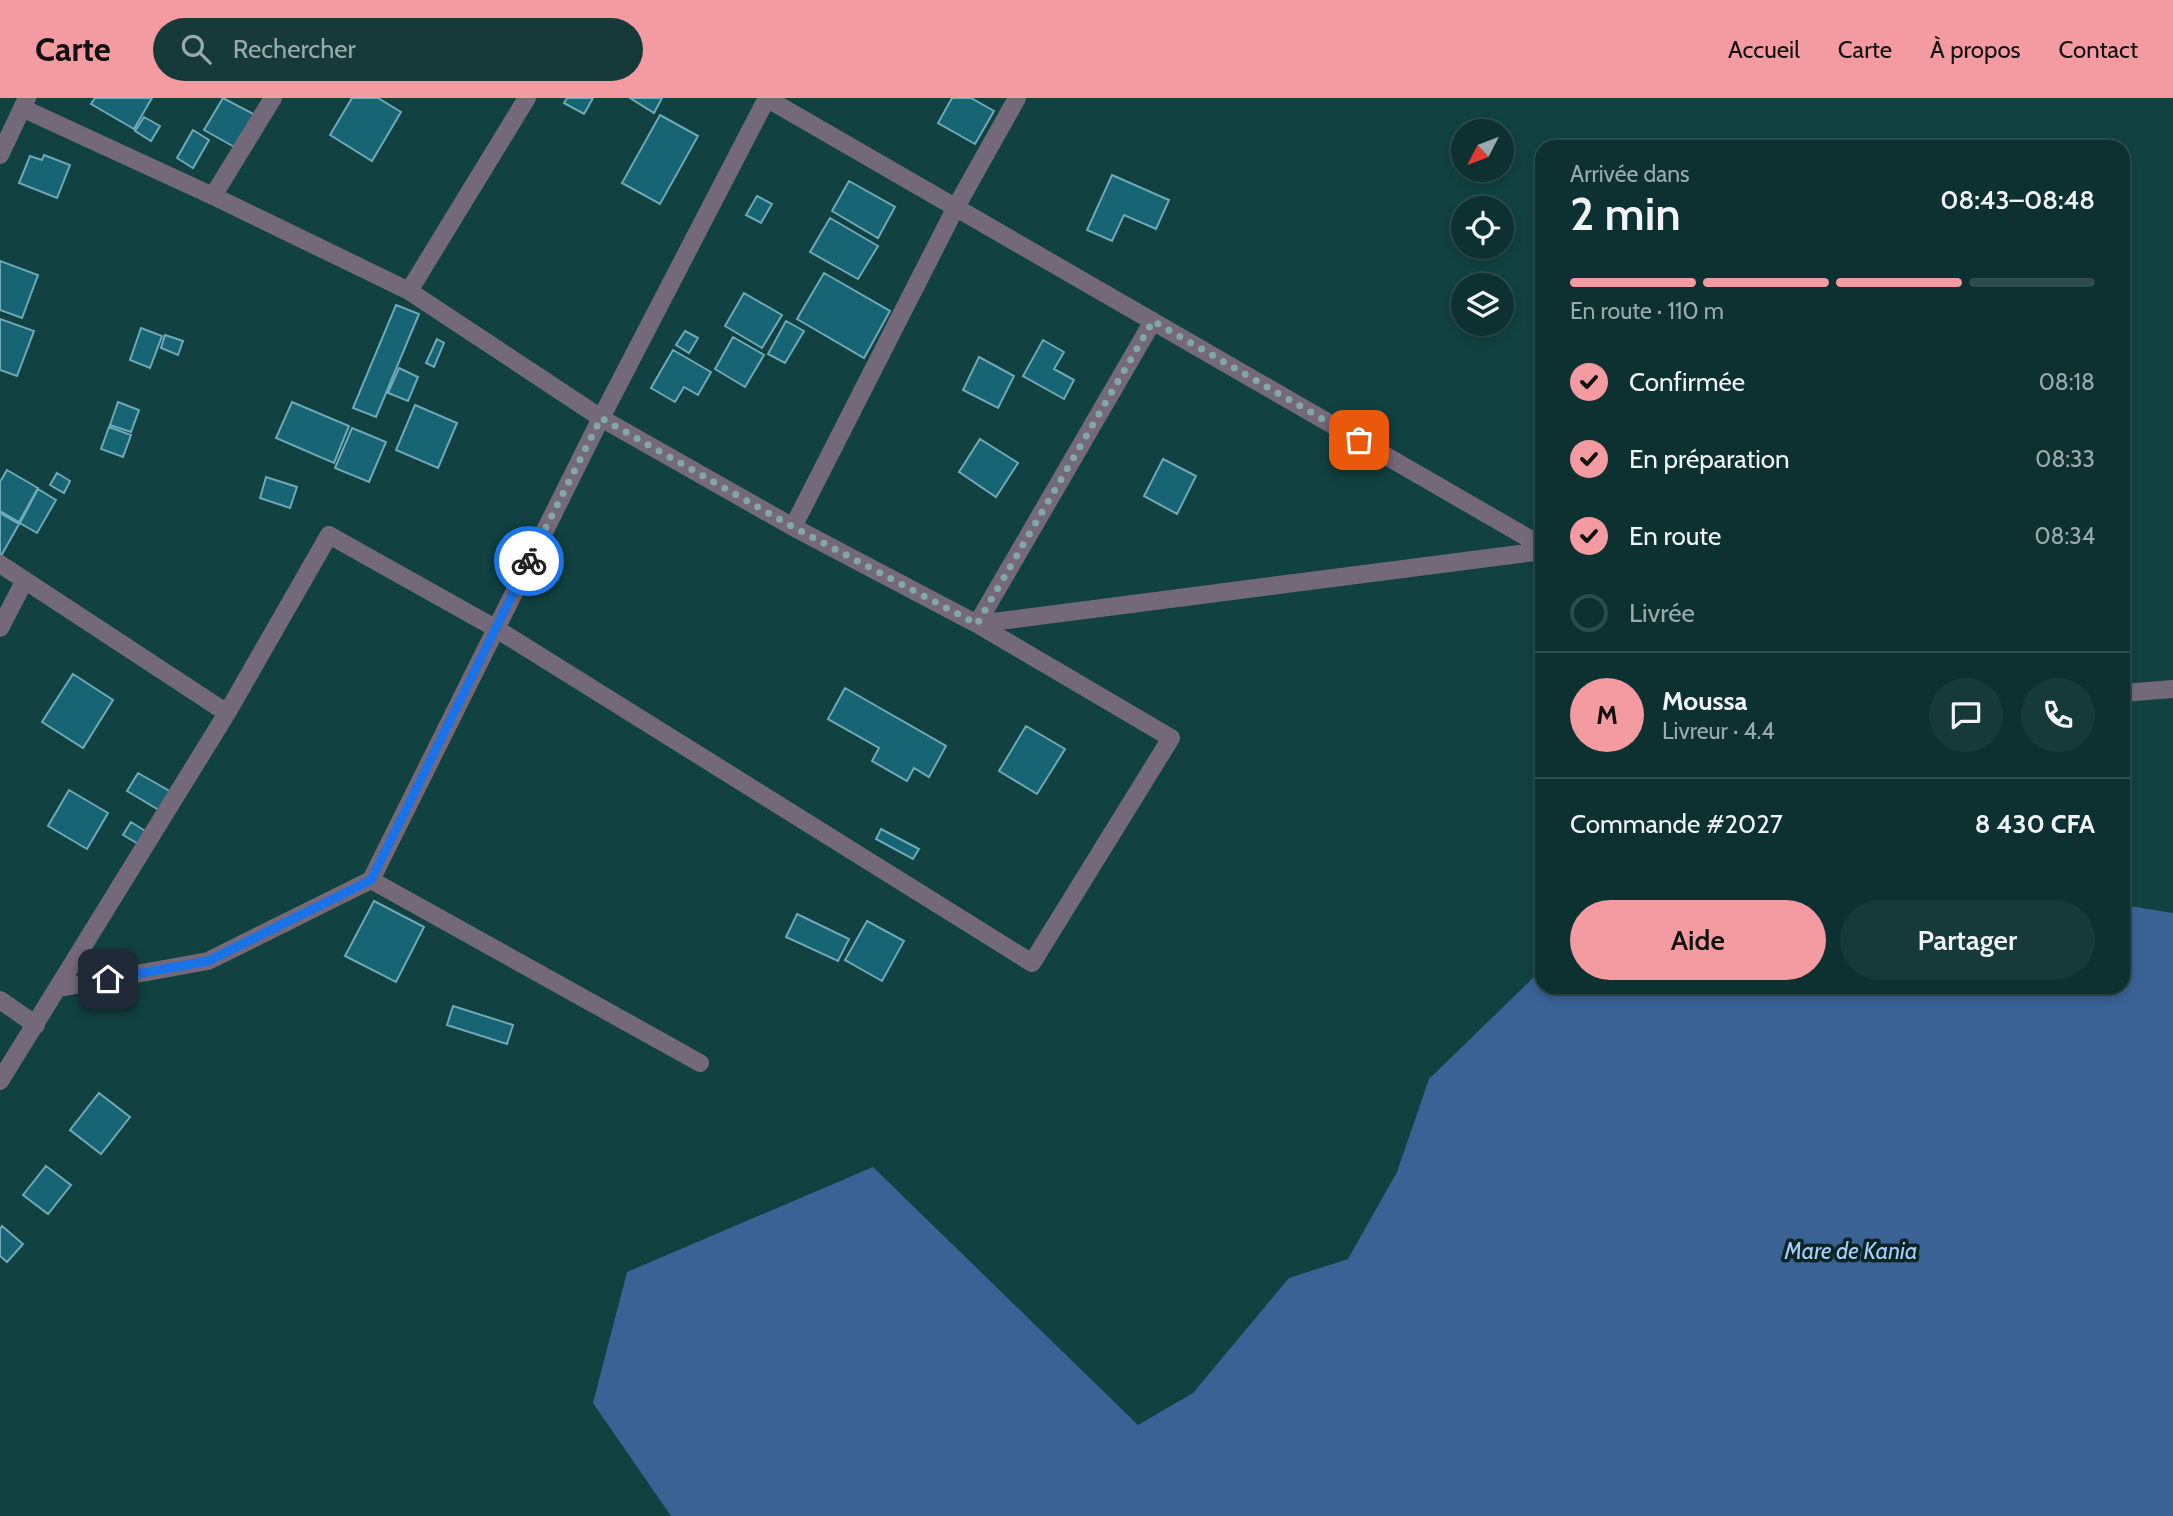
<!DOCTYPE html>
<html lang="fr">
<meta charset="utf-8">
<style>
:root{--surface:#0d3131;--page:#163939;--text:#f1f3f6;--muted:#9aa9ab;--line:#2d4c4d;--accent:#f49aa1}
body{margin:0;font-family:Cabin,sans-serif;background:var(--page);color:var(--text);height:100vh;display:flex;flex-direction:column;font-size:26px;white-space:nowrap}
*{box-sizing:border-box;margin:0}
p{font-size:23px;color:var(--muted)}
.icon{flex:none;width:38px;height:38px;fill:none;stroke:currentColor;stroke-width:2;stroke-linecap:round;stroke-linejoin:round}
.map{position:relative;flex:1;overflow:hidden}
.drawer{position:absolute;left:1535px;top:42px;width:595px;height:854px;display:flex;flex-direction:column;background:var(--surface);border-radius:21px;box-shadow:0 4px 10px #0003,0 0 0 2px var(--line)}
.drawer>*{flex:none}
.needle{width:46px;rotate:228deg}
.controls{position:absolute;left:1451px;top:21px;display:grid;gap:14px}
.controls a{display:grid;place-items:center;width:63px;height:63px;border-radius:50%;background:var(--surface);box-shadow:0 4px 10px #0003,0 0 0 2px var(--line);font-size:35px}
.pin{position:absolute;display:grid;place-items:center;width:60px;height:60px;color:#fff;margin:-30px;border-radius:14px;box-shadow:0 4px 10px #0006}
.courier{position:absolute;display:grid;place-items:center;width:70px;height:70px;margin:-35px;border:5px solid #1a73e8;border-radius:50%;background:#fff;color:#222;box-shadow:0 2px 9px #0007}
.head em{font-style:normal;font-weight:600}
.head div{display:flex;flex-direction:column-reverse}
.head{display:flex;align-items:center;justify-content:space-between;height:119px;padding:0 35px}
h1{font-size:46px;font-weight:600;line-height:52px}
.bar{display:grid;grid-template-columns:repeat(4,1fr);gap:10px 7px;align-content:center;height:84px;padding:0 35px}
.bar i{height:9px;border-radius:5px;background:var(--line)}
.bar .selected{background:var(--accent)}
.bar p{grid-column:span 4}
.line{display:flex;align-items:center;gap:18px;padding:0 35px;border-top:2px solid var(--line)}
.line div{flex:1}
.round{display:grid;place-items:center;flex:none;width:74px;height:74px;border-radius:37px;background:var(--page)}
ol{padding:0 35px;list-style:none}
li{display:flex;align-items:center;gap:21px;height:77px}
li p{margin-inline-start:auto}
li .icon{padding:7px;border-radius:50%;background:var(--accent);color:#111;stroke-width:4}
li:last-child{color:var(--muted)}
li i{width:38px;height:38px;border:4px solid var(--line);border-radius:50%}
.cta{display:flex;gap:14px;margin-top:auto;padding:14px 35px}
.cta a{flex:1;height:80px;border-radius:42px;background:var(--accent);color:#111;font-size:28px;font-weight:600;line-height:80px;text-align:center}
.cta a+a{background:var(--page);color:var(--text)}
header{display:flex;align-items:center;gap:42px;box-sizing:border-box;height:98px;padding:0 35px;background:var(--accent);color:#111}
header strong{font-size:33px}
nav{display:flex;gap:38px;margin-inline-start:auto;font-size:24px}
.search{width:490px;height:63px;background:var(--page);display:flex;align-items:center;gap:18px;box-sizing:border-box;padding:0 24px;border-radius:38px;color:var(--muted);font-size:26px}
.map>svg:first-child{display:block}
.water{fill:#3a6295}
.building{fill:#176474;stroke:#6fa8b6;stroke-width:2}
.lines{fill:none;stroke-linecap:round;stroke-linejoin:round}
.minor{stroke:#746979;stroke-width:18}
.done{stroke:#83a7a6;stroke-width:7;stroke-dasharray:0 12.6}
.route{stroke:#1a73e8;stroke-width:9}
.labels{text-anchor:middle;stroke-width:7;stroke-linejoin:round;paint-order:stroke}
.water-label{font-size:23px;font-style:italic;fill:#abcffc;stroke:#0b2525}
</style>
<header>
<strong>Carte</strong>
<div class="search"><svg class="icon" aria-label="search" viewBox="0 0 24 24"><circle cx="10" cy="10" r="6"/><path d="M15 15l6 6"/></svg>Rechercher</div>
<nav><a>Accueil</a><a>Carte</a><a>À propos</a><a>Contact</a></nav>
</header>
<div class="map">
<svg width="2173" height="1418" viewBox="0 0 2173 1418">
<rect width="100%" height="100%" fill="#114141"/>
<!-- water -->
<path class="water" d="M2123 807 2173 815V1418H671L593 1305 627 1174 873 1069 1138 1327 1193 1295 1289 1180 1348 1161 1397 1074 1429 981 1535 878 1542 877V889H2123Z"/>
<!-- building -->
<path class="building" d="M95 0H152L134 31 91 6Z
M223 0 257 18 238 51 204 32Z
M352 0H378L401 14 372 63 330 37Z
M567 0H593L584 16 564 5Z
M630 0H662L654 15Z
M952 0H971L994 13 975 46 938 25Z
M660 17 698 38 660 106 622 85Z
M144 19 160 28 151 43 135 33Z
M193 32 209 42 193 70 177 60Z
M44 57 70 67 57 100 19 85 30 58 42 62Z
M1112 77 1169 102 1156 131 1124 117 1112 143 1087 132Z
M849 83 895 109 878 140 832 113Z
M757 98 772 106 761 125 746 117Z
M830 120 878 148 858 181 810 154Z
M0 163 38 177 22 220 0 212Z
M824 175 890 213 864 260 797 221Z
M744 195 782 217 762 250 725 228Z
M396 207 419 216 376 319 353 310Z
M0 221 34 233 17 278 0 272Z
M786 223 804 233 785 265 768 256Z
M141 230 162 238 150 270 130 262Z
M685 233 698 240 689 255 676 247Z
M165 237 183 243 178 257 161 250Z
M733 239 764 257 745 289 715 271Z
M437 241 444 245 434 269 426 265Z
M1043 242 1064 254 1054 271 1074 282 1064 301 1023 278Z
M673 252 711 274 698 297 684 289 675 304 651 290Z
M979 259 1014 278 998 310 963 292Z
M399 270 418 279 408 303 388 295Z
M118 304 139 312 131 334 110 327Z
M292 304 349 328 334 365 276 340Z
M415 307 457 325 438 370 396 352Z
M109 329 131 337 123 359 101 351Z
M352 330 386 344 369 384 335 370Z
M980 341 1018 365 996 399 959 374Z
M1163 361 1196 378 1177 416 1144 398Z
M7 372 38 390 19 424 0 413V384Z
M57 375 70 383 64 395 50 387Z
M266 379 297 389 290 410 260 400Z
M38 391 56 402 37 435 20 425Z
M0 415 19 426 1 458H0Z
M73 576 113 602 83 650 42 624Z
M845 590 946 648 929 679 914 670 907 683 872 663 879 650 828 621Z
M1026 628 1065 651 1037 696 999 673Z
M138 675 175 696 164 715 127 693Z
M69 692 108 715 87 751 48 728Z
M131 724 150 736 142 748 123 737Z
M881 731 919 751 913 761 876 741Z
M374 803 424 829 396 884 345 858Z
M797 816 849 841 838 863 786 839Z
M867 823 904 843 882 883 845 862Z
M453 908 513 927 507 946 447 927Z
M99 995 130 1019 101 1056 70 1032Z
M46 1068 71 1087 48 1116 23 1097Z
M2 1128 23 1146 7 1164 0 1158V1131Z"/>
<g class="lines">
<!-- minor -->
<path class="minor" d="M766 0 1542 448
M0 57 27 0
M213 98 273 0
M409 193 527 0
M793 429 956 109 1017 0
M0 466 227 615
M977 526 1542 453
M977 526 1153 223
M0 530 25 482
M2123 595 2173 591
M371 782 601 320 767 0
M59 890 208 863 371 782 700 965
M0 902 36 927
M0 983 227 615 329 437 495 530 1032 865 1171 640 977 526 793 429 601 320 409 193 213 98 22 10"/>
</g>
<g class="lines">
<!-- done -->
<path class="done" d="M529 463 601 320 793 429 977 526 1153 223 1359 342"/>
<!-- route -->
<path class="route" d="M108 881 208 863 371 782 529 463"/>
</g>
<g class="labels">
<!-- water labels -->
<g class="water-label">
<text x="1851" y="1161">Mare de Kania</text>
</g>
</g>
</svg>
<div class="controls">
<a><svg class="needle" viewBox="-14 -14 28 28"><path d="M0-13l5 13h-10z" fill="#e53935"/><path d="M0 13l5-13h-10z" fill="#9aa9ab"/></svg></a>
<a><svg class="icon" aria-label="locate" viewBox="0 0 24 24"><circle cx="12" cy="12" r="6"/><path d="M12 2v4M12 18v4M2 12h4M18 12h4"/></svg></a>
<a><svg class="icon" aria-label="layers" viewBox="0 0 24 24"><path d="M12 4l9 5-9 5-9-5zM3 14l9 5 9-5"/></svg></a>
</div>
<div class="pin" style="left:1359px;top:342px;background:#ea580c"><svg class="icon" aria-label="bag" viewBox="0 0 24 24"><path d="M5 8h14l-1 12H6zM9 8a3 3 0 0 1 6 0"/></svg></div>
<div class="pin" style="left:108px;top:881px;background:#1f2937"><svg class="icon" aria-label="home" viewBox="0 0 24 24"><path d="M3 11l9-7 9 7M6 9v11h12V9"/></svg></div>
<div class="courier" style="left:529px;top:463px"><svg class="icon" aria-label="bike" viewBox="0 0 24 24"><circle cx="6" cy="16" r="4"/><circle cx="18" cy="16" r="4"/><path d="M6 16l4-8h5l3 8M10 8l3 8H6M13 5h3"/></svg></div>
<section class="drawer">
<div class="head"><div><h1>2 min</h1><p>Arrivée dans</p></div><em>08:43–08:48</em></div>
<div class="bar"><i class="selected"></i><i class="selected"></i><i class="selected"></i><i></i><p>En route · 110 m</p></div>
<ol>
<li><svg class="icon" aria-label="check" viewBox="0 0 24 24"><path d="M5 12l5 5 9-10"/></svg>Confirmée<p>08:18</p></li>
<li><svg class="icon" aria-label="check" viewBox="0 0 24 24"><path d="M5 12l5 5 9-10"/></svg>En préparation<p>08:33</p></li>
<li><svg class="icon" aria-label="check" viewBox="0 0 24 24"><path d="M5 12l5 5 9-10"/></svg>En route<p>08:34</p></li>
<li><i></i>Livrée</li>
</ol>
<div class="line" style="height:126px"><b class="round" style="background:var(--accent);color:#111">M</b><div><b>Moussa</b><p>Livreur · 4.4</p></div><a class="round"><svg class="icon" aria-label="chat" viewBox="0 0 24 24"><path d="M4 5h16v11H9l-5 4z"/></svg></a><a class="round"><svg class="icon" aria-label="phone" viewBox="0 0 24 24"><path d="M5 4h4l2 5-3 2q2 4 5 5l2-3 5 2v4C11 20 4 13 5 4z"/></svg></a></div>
<div class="line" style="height:91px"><div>Commande #2027</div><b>8 430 CFA</b></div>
<div class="cta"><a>Aide</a><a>Partager</a></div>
</section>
</div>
